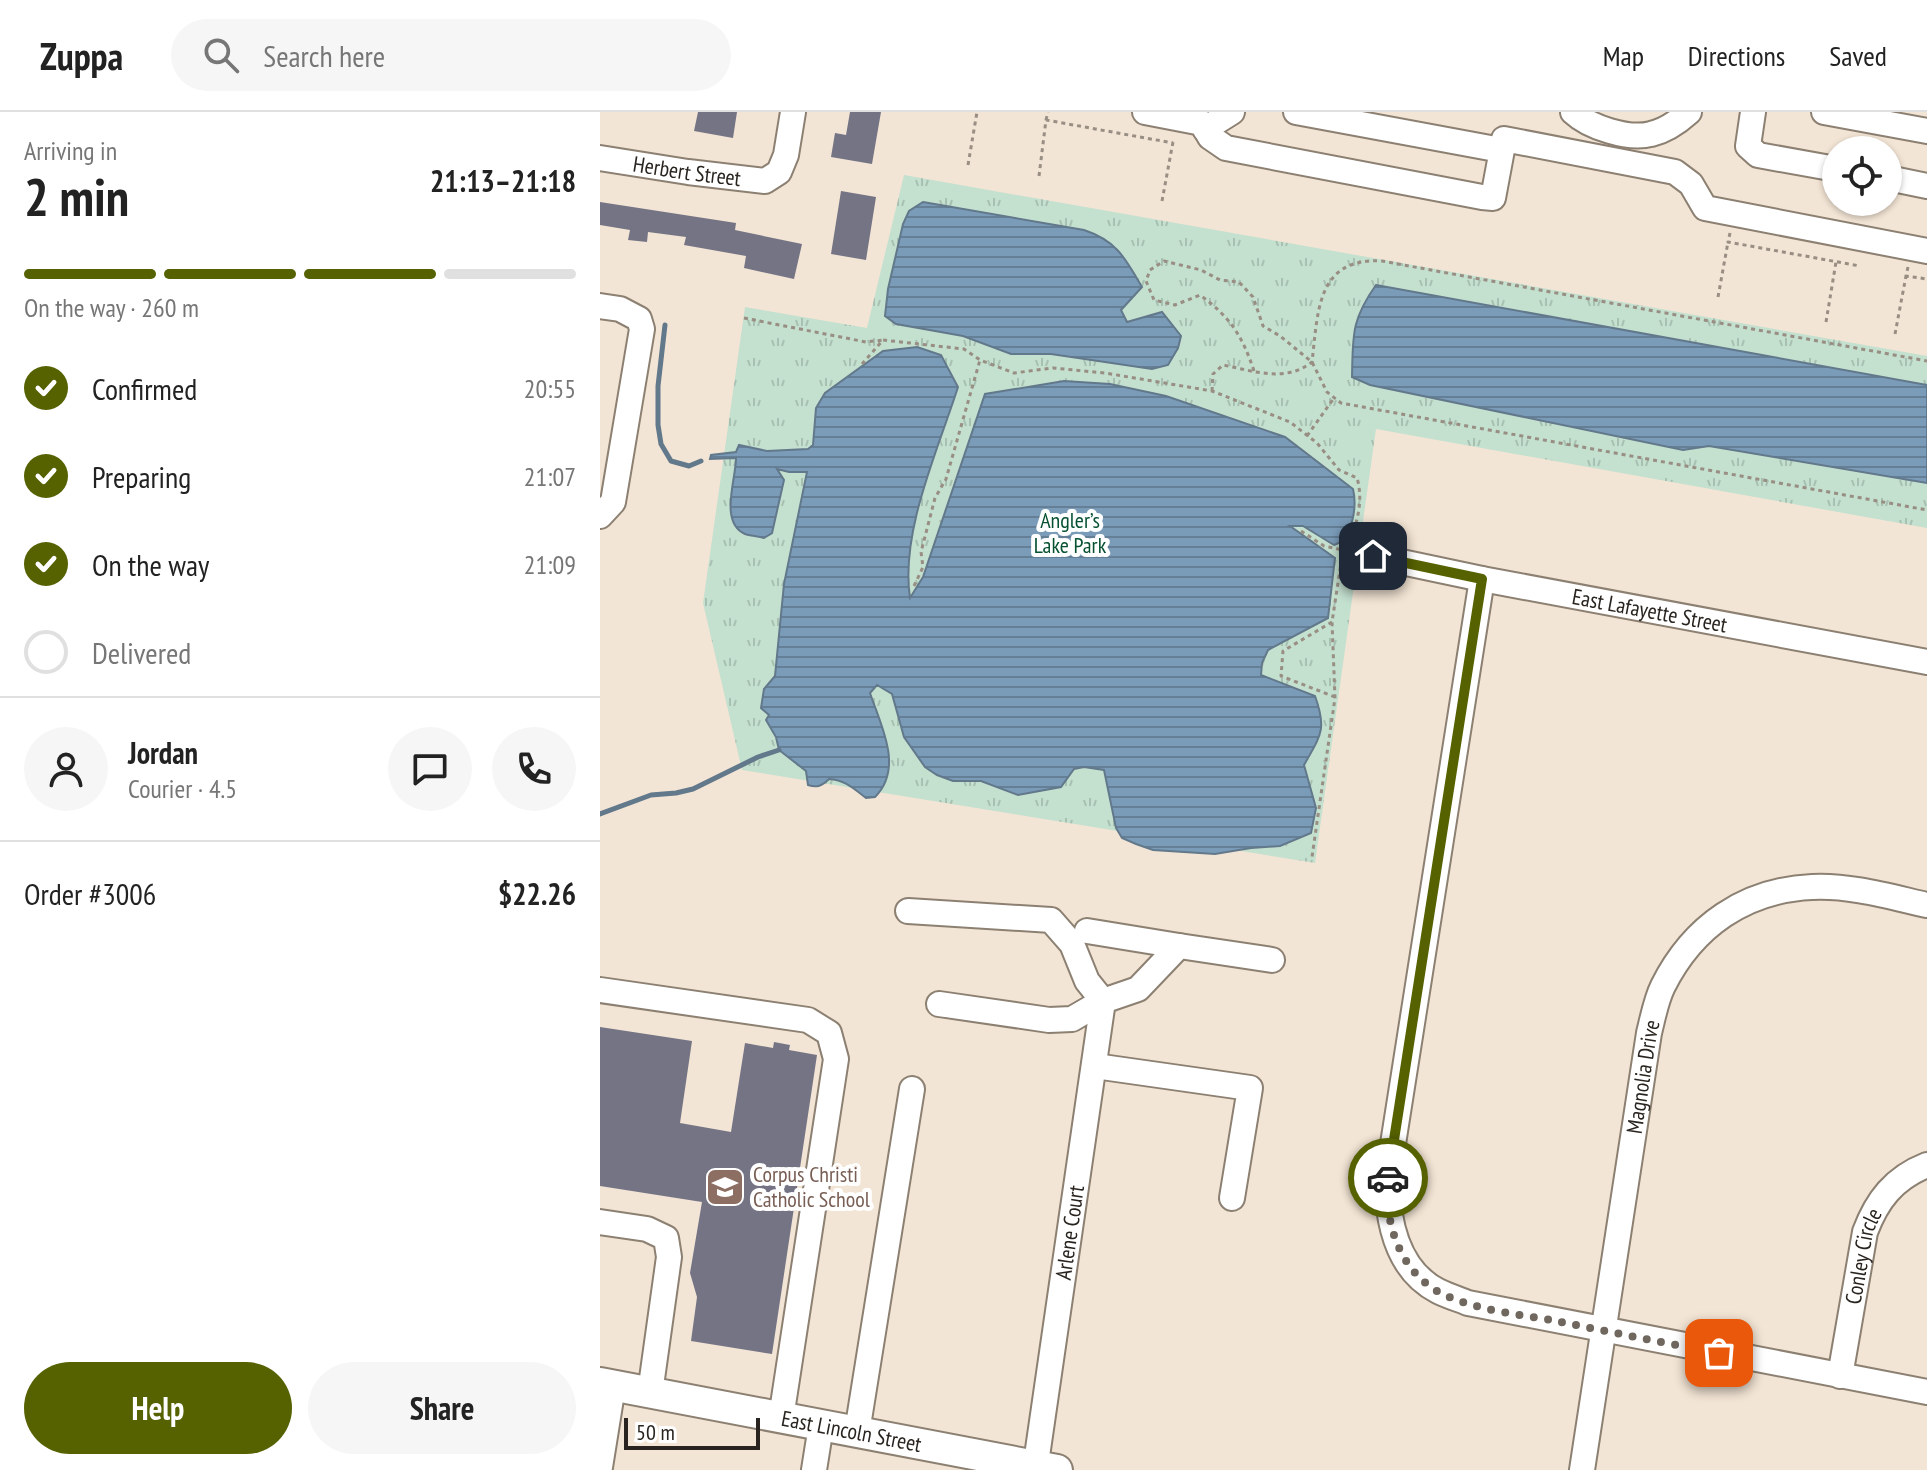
<!DOCTYPE html>
<meta charset="utf-8">
<style>
:root{--surface:#fff;--page:#f6f6f6;--text:#222;--muted:#767676;--line:#e0e0e0;--accent:#566100}
body{margin:0;font-family:"PT Sans Narrow",sans-serif;background:var(--page);color:var(--text);height:100vh;display:flex;flex-direction:column;font-size:30px;white-space:nowrap}
*{box-sizing:border-box;margin:0}
p{font-size:26px;color:var(--muted)}
.icon{flex:none;width:44px;height:44px;fill:none;stroke:currentColor;stroke-width:2;stroke-linecap:round;stroke-linejoin:round}
.map{position:relative;flex:1;overflow:hidden}
.panel{display:flex;flex-direction:column;background:var(--surface);width:600px}
.panel>*{flex:none}
.tools{position:absolute;left:1222px;top:24px;display:grid;gap:16px}
.tools a{display:grid;place-items:center;width:80px;height:80px;border-radius:50%;background:var(--surface);box-shadow:0 2px 6px #0004;font-size:40px}
.scale{position:absolute;left:24px;bottom:20px;width:136px;box-sizing:border-box;padding-left:8px;border:4px solid #29241f;border-top:0;font-size:22px;line-height:28px;white-space:nowrap;color:#29241f;-webkit-text-stroke:6px #fff;paint-order:stroke}
.pin{position:absolute;display:grid;place-items:center;width:68px;height:68px;color:#fff;margin:-34px;border-radius:16px;box-shadow:0 4px 12px #0006}
.courier{position:absolute;display:grid;place-items:center;width:80px;height:80px;margin:-40px;border:6px solid #566100;border-radius:50%;background:#fff;color:#222;box-shadow:0 2px 10px #0007}
.overview em{font-style:normal;font-weight:700}
.overview div{display:flex;flex-direction:column-reverse}
.overview{display:flex;align-items:center;justify-content:space-between;height:136px;padding:0 24px}
h1{font-size:52px;font-weight:700;line-height:60px}
.bar{display:grid;grid-template-columns:repeat(4,1fr);gap:12px 8px;align-content:center;height:96px;padding:0 24px}
.bar i{height:10px;border-radius:6px;background:var(--line)}
.bar .on{background:var(--accent)}
.bar p{grid-column:span 4}
.line{display:flex;align-items:center;gap:20px;padding:0 24px;border-top:2px solid var(--line)}
.line div{flex:1}
.round{display:grid;place-items:center;flex:none;width:84px;height:84px;border-radius:42px;background:var(--page)}
ol{padding:0 24px;list-style:none}
li{display:flex;align-items:center;gap:24px;height:88px}
li p{margin-inline-start:auto}
li .icon{padding:8px;border-radius:50%;background:var(--accent);color:#fff;stroke-width:4}
li:last-child{color:var(--muted)}
li i{width:44px;height:44px;border:4px solid var(--line);border-radius:50%}
.primary-button{display:flex;gap:16px;margin-top:auto;padding:16px 24px}
.primary-button a{flex:1;height:92px;border-radius:48px;background:var(--accent);color:#fff;font-size:32px;font-weight:700;line-height:92px;text-align:center}
.primary-button a+a{background:var(--page);color:var(--text)}
header{display:flex;align-items:center;gap:48px;box-sizing:border-box;height:112px;padding:0 40px;background:var(--surface);border-bottom:2px solid var(--line)}
header strong{font-size:38px}
nav{display:flex;gap:44px;margin-inline-start:auto;font-size:28px}
.search{width:560px;height:72px;background:var(--page);display:flex;align-items:center;gap:20px;box-sizing:border-box;padding:0 28px;border-radius:44px;color:var(--muted);font-size:30px}
main{display:flex;flex:1;min-height:0}
.map>svg:first-child{display:block}
.grass{fill:url(#grass-tufts)}
.water{fill:url(#water-rules);stroke:#62788b;stroke-width:2}
.lines{fill:none;stroke-linecap:round;stroke-linejoin:round}
.stream{stroke:#62788b;stroke-width:5}
.building{fill:#747485}
.minor-casing{stroke:#8c8072;stroke-width:28}
.major-casing{stroke:#8c8072;stroke-width:34}
.path{stroke:#988e83;stroke-width:3;stroke-dasharray:4 4;stroke-linecap:butt}
.minor{stroke:#fff;stroke-width:24}
.major{stroke:#fff;stroke-width:30}
.done{stroke:#70685f;stroke-width:8;stroke-dasharray:0 14.4}
.route{stroke:#566100;stroke-width:10}
.labels{text-anchor:middle;stroke-width:8;stroke-linejoin:round;paint-order:stroke}
.street-label{font-size:22px;fill:#29241f;stroke:#fff}
.park-label{font-size:22px;fill:#055131;stroke:#fff}
.education-label{font-size:22px;fill:#785e54;stroke:#fff;text-anchor:start}
</style>
<header>
<strong>Zuppa</strong>
<div class="search"><svg class="icon" aria-label="search" viewBox="0 0 24 24"><circle cx="10" cy="10" r="6"/><path d="M15 15l6 6"/></svg>Search here</div>
<nav><a>Map</a><a>Directions</a><a>Saved</a></nav>
</header>
<main>
<section class="panel">
<div class="overview"><div><h1>2 min</h1><p>Arriving in</p></div><em>21:13–21:18</em></div>
<div class="bar"><i class="on"></i><i class="on"></i><i class="on"></i><i></i><p>On the way · 260 m</p></div>
<ol>
<li><svg class="icon" aria-label="check" viewBox="0 0 24 24"><path d="M5 12l5 5 9-10"/></svg>Confirmed<p>20:55</p></li>
<li><svg class="icon" aria-label="check" viewBox="0 0 24 24"><path d="M5 12l5 5 9-10"/></svg>Preparing<p>21:07</p></li>
<li><svg class="icon" aria-label="check" viewBox="0 0 24 24"><path d="M5 12l5 5 9-10"/></svg>On the way<p>21:09</p></li>
<li><i></i>Delivered</li>
</ol>
<div class="line" style="height:144px"><a class="round"><svg class="icon" aria-label="person" viewBox="0 0 24 24"><circle cx="12" cy="8" r="4"/><path d="M4 21q1-7 8-7t8 7"/></svg></a><div><b>Jordan</b><p>Courier · 4.5</p></div><a class="round"><svg class="icon" aria-label="chat" viewBox="0 0 24 24"><path d="M4 5h16v11H9l-5 4z"/></svg></a><a class="round"><svg class="icon" aria-label="phone" viewBox="0 0 24 24"><path d="M5 4h4l2 5-3 2q2 4 5 5l2-3 5 2v4C11 20 4 13 5 4z"/></svg></a></div>
<div class="line" style="height:104px"><div>Order #3006</div><b>$22.26</b></div>
<div class="primary-button"><a>Help</a><a>Share</a></div>
</section>
<div class="map">
<svg width="1327" height="1358" viewBox="0 0 1327 1358">
<defs>
<pattern id="grass-tufts" width="24" height="20" patternUnits="userSpaceOnUse" patternTransform="scale(2)"><rect width="24" height="20" fill="#c4e0cf"/><path d="M3 7l-1-3M5 7V3M7 7l1-3M15 17l-1-3M17 17v-4M19 17l1-3" fill="none" stroke="#a8c0b1"/></pattern>
<pattern id="water-rules" width="6" height="5" patternUnits="userSpaceOnUse" patternTransform="scale(2)"><rect width="6" height="5" fill="#7b9cb9"/><path d="M0 2.5h6" fill="none" stroke="#657f96"/></pattern>
</defs>
<rect width="100%" height="100%" fill="#f3e5d5"/>
<!-- grass -->
<path class="grass" d="M304 63 1327 244V416L776 317 715 751 142 658 103 491 145 195 267 216Z"/>
<!-- water -->
<path class="water" d="M323 90 484 118C517 129 525 146 542 175L521 198 527 210 562 200 581 224 578 236 568 253 552 257 451 242H411L363 224 296 212 285 204 288 177 303 112 309 99Z
M776 173 1327 273V371L1109 334 1083 338 770 273 752 265C753 224 751 208 776 173Z
M317 235 341 243 358 275C338 338 300 420 310 486L323 465 385 282 464 269 510 272 566 284 685 325 753 377C757 394 753 427 734 433L703 414H690L735 446 728 506 668 538 662 551 661 563 715 584C727 617 721 623 704 653L716 696 711 721 680 734 651 736 615 742 553 738 536 732 522 726 516 716 504 658 484 655 474 657 461 675 418 683 381 669H353L337 663 325 655 304 625 292 582 277 573 270 581C281 614 304 656 275 685L266 686C253 676 245 668 229 667 222 674 217 676 208 673L206 659 179 638 176 625 166 608 169 603 161 596 164 577 175 564 184 472 207 360H189L177 357 184 368 172 421 164 426C158 424 150 424 145 422 119 410 136 368 136 346L110 347 111 343 136 340 139 333 167 339 208 337 213 333 216 296 225 281 283 239Z"/>
<g class="lines">
<!-- stream -->
<path class="stream" d="M65 213 58 274V313L61 332 71 349 89 354 101 349
M0 702 51 683 76 681 93 677 158 645 179 638"/>
</g>
<!-- building -->
<path class="building" d="M98 0H137L133 26 94 19Z
M250 0H281L272 52 231 45 235 21 246 23Z
M241 79 276 85 266 148 231 142Z
M0 90 136 111 135 118 202 132 194 167 144 156 146 144 84 133 86 125 48 120 47 130 28 128 30 118 0 113Z
M0 915 92 929 80 1011 131 1020 145 931 173 936 174 930 190 933 189 938 217 943 172 1242 91 1229 97 1185 90 1161 102 1090 0 1074Z"/>
<g class="lines">
<defs>
<g id="minor">
<path d="M545 0 602 11 610 25 626 36 882 85 893 86 904 27 1075 60 1091 72 1105 96 1327 139"/>
<path d="M696 0 901 38"/>
<path d="M973 0C989 15 1028 28 1051 22 1064 19 1079 9 1089 0"/>
<path d="M1153 0 1148 34 1158 43 1236 57"/>
<path d="M1224 0 1327 19"/>
<path d="M605 17 632 0"/>
<path id="s1" d="M0 46 88 60 165 69 179 60 186 43 193 0"/>
<path d="M1288 66 1327 74"/>
<path d="M0 194 20 197 39 207 42 217 13 390 0 404"/>
<path id="s2" d="M773 444 882 467 1327 550"/>
<path d="M882 467 787 1070C788 1111 797 1158 838 1179 848 1184 858 1187 868 1191L1327 1280"/>
<path d="M308 799 451 808 472 832 487 869 503 889"/>
<path d="M487 819 579 834"/>
<path d="M0 878 208 908 229 921 236 947 181 1306"/>
<path d="M339 892 449 908 472 907 503 889 538 877 579 834 672 848"/>
<path d="M495 954 650 976 632 1086"/>
<path d="M0 1110 47 1117 66 1126 69 1145 50 1281"/>
<path id="s3" d="M1240 1264 1265 1120C1277 1088 1294 1066 1327 1053"/>
<path d="M257 1320 312 977"/>
<path d="M0 1355 13 1274"/>
<path d="M214 1358 221 1314"/>
<path id="s4" d="M435 1358 503 889"/>
<path id="s5" d="M982 1358 1049 921C1053 905 1056 888 1063 874 1093 814 1145 778 1212 775 1250 773 1291 785 1327 793"/>
</g>
<g id="major">
<path id="s6" d="M0 1271 457 1358"/>
</g>
</defs>
<!-- minor casing -->
<use href="#minor" class="minor-casing"/>
<!-- major casing -->
<use href="#major" class="major-casing"/>
<!-- path -->
<path class="path" d="M446 8 448 0
M368 53 377 0
M439 64 446 8 573 31
M562 89 573 30
M1130 121 1128 130 1260 154
M1308 155 1306 164 1327 167
M1118 185 1128 130
M144 206 266 230 283 228
M1226 210 1236 150
M1295 222 1306 164
M262 252 283 228 364 237 380 248 414 261 453 256 505 261 612 279 690 310 717 331 739 358 757 366C764 389 757 418 743 438L753 440
M654 259C642 223 630 205 600 183L575 193 554 188 546 169 550 158 564 149 601 158 620 168 639 170 653 185 663 214 680 224 712 250 727 280 741 291 1327 398
M612 279 613 262 623 253C654 259 685 271 712 250 718 201 716 145 782 149L1327 249
M707 324 734 286
M701 419 724 434 743 438 732 510 735 586 712 745
M314 474 323 455 321 440 335 386 346 367 380 248
M732 510 683 539 681 564 735 585"/>
<!-- minor -->
<use href="#minor" class="minor"/>
<!-- major -->
<use href="#major" class="major"/>
</g>
<g class="lines">
<!-- done -->
<path class="done" d="M788 1066C784 1108 798 1156 837 1179 871 1198 918 1202 956 1209 1010 1220 1065 1231 1119 1241"/>
<!-- route -->
<path class="route" d="M773 444 882 467 788 1066"/>
</g>
<!-- icons -->
<defs>
<symbol id="school-square" viewBox="-11 -11 22 22"><rect x="-9" y="-9" width="18" height="18" rx="4" fill="#8d6e63" stroke="#fff"/><path d="M0-5L7-2L0 1L-7-2ZM-4 1L0 2.5L4 1V4Q0 6-4 4Z" fill="#fff"/></symbol>
</defs>
<g fill-rule="evenodd">
<use href="#school-square" x="103" y="1053" width="44" height="44"/>
</g>
<g class="labels">
<!-- street labels -->
<g class="street-label">
<text dy="8" stroke="none"><textPath href="#s1" startOffset="88">Herbert Street</textPath></text>
<text dy="8" stroke="none"><textPath href="#s2" startOffset="282">East Lafayette Street</textPath></text>
<text dy="8" stroke="none"><textPath href="#s5" startOffset="398">Magnolia Drive</textPath></text>
<text dy="8" stroke="none"><textPath href="#s4" startOffset="240">Arlene Court</textPath></text>
<text dy="8" stroke="none"><textPath href="#s3" startOffset="122">Conley Circle</textPath></text>
<text dy="8" stroke="none"><textPath href="#s6" startOffset="256">East Lincoln Street</textPath></text>
</g>
<!-- park labels -->
<g class="park-label">
<text x="470" y="416">Angler’s<tspan x="470" dy="25">Lake Park</tspan></text>
</g>
<!-- education labels -->
<g class="education-label">
<text x="153" y="1070">Corpus Christi<tspan x="153" dy="25">Catholic School</tspan></text>
</g>
</g>
</svg>
<div class="tools">
<a><svg class="icon" aria-label="locate" viewBox="0 0 24 24"><circle cx="12" cy="12" r="6"/><path d="M12 2v4M12 18v4M2 12h4M18 12h4"/></svg></a>
</div>
<div class="scale">50 m</div>
<div class="pin" style="left:1119px;top:1241px;background:#ea580c"><svg class="icon" aria-label="bag" viewBox="0 0 24 24"><path d="M5 8h14l-1 12H6zM9 8a3 3 0 0 1 6 0"/></svg></div>
<div class="pin" style="left:773px;top:444px;background:#1f2937"><svg class="icon" aria-label="home" viewBox="0 0 24 24"><path d="M3 11l9-7 9 7M6 9v11h12V9"/></svg></div>
<div class="courier" style="left:788px;top:1066px"><svg class="icon" aria-label="car" viewBox="0 0 24 24"><path d="M5 17H2v-5l4-1 3-4h7l3 4 3 1v5h-3M9 17h6M6 11h13"/><circle cx="7" cy="17" r="2"/><circle cx="17" cy="17" r="2"/></svg></div>
</div>
</main>
